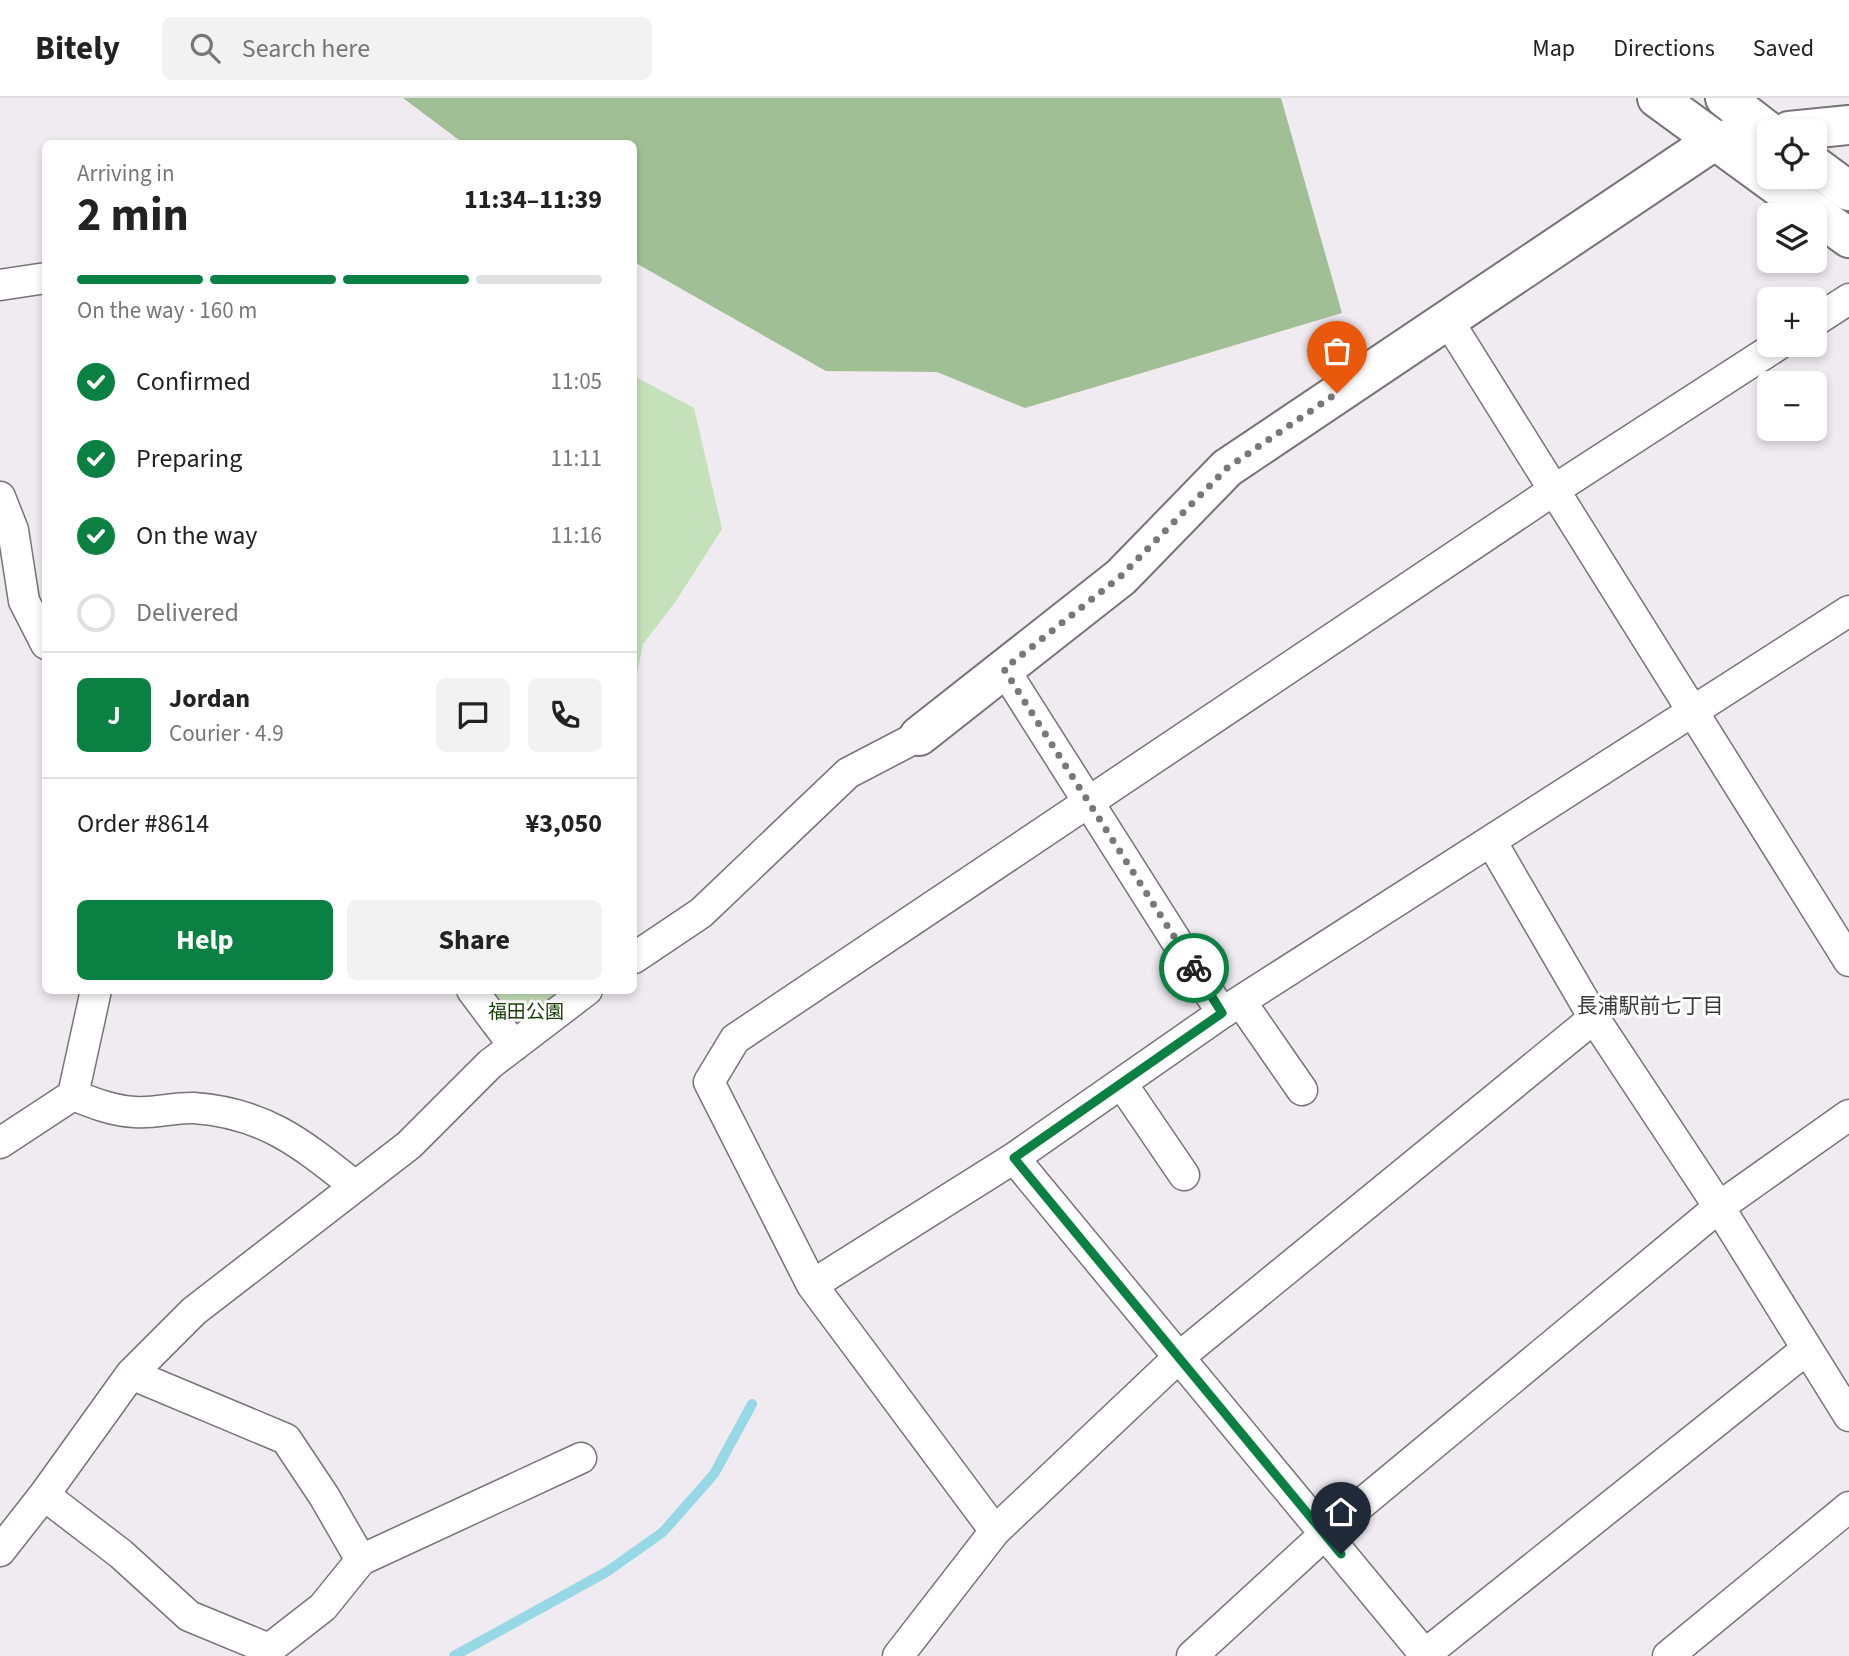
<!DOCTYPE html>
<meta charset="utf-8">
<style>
:root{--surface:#fff;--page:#f2f2f2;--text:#222;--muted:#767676;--line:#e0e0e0;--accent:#0b8043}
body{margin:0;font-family:"Source Sans 3","Noto Sans JP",sans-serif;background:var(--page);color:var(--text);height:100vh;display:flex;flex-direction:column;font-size:26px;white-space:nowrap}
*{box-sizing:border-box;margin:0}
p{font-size:23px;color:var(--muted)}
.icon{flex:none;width:38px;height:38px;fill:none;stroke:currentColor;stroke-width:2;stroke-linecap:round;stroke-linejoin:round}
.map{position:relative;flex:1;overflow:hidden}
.details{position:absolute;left:42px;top:42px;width:595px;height:854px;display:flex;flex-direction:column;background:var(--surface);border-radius:10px;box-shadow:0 4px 10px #0003}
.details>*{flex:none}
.fabs{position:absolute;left:1757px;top:21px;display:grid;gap:14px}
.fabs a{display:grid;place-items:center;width:70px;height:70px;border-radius:10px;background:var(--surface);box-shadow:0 4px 10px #0003;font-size:35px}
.pin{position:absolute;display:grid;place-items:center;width:60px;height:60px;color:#fff;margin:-72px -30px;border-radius:50% 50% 50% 0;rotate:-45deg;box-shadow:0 0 7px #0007}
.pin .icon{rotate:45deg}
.courier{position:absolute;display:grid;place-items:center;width:70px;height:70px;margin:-35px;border:5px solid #0b8043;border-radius:50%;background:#fff;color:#222;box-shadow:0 2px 9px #0007}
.headline em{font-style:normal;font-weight:700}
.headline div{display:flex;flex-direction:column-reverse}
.headline{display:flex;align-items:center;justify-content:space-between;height:119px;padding:0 35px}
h1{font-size:46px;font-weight:700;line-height:52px}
.bar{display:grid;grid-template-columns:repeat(4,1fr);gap:10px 7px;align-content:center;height:84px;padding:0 35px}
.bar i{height:9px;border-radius:5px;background:var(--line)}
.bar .current{background:var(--accent)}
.bar p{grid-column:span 4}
.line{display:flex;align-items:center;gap:18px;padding:0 35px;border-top:2px solid var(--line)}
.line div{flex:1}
.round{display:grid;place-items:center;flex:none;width:74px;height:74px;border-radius:10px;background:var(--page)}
ol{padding:0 35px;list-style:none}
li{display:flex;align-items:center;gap:21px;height:77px}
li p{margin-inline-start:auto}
li .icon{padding:7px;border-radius:50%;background:var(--accent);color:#fff;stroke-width:4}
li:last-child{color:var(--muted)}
li i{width:38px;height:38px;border:4px solid var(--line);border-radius:50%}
.primary-button{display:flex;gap:14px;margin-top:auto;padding:14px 35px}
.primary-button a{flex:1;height:80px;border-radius:10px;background:var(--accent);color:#fff;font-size:28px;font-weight:700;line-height:80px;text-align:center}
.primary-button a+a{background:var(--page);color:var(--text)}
header{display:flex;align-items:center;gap:42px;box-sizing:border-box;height:98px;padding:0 35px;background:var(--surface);border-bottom:2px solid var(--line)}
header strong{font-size:33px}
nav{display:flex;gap:38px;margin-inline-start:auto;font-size:24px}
.search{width:490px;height:63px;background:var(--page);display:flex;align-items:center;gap:18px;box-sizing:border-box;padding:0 24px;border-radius:10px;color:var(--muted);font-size:26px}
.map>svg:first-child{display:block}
.green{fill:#c5e1ba}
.forest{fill:#a0bf94}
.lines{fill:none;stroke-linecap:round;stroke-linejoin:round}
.stream{stroke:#96d8e5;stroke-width:10}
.street-casing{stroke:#787378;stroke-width:33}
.secondary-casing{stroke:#787378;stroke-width:42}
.street{stroke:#fff;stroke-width:30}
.secondary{stroke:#fff;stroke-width:38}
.done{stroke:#7a777a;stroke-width:7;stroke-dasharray:0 12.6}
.route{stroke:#0b8043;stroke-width:9}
.labels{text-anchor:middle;stroke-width:6;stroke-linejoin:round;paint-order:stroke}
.park-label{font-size:19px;fill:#153d00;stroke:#fff}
.neighbourhood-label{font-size:21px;fill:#3b393b;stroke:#fff}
</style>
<header>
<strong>Bitely</strong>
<div class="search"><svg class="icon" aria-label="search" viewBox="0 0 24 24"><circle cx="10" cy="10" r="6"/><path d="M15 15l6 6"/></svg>Search here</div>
<nav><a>Map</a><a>Directions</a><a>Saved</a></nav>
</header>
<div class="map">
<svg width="1849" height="1558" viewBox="0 0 1849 1558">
<rect width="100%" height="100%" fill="#f0ebf0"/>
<!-- green -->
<path class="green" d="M634 278 694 310 722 431 676 503 643 546 634 590Z
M483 893H587L523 942Z"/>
<!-- forest -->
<path class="forest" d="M403 0H1281L1342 215 1025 310 937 274 826 273 634 164V46L463 45Z"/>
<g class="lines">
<!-- stream -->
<path class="stream" d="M454 1558 608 1473 663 1434 714 1376 752 1306"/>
<defs>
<path id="street" d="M0 187 46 180
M1447 221 1849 863
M1815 223 1849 201
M0 399 13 432 24 503 46 546
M1004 571 1222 915
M1491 743 1594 920 1719 1109 1849 1318
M634 860 701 815 848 675 919 638
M472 892 514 948
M1241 904 1302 992
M1122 986 1184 1077
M73 997 96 892
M0 1045 73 997C93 1005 113 1013 135 1014 154 1016 174 1009 194 1010 265 1015 302 1046 355 1088
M1014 1060 1426 1558
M812 1187 1014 1060 1222 915 1849 513
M131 1276 286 1341 324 1398 361 1462
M44 1397 121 1456 189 1518 269 1551 323 1509 361 1462 581 1360
M995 1433 812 1187 709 984 735 941 1554 392 1778 247
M0 1453 44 1397 131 1276 194 1213 409 1047 490 966 587 892
M898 1558 995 1433 1178 1260 1594 920
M1192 1558 1325 1436 1719 1109 1849 1017
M1423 1558 1807 1251
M1668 1558 1849 1409"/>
<path id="secondary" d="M1657 0 1849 140
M1725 0 1769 34
M1789 33 1849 27
M1815 68 1849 93
M919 638 1121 479 1227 370 1714 43 1769 35"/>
</defs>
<!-- street casing -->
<use href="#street" class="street-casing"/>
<!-- secondary casing -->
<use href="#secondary" class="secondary-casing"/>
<!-- street -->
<use href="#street" class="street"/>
<!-- secondary -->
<use href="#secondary" class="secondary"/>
</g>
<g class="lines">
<!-- done -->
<path class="done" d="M1194 870 1004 571 1121 478 1227 370 1337 295"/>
<!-- route -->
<path class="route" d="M1194 870 1222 915 1014 1060 1341 1456"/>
</g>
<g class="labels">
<!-- park labels -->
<g class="park-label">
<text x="526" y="920">福田公園</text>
</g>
<!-- neighbourhood labels -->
<g class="neighbourhood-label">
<text x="1650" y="915">長浦駅前七丁目</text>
</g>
</g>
</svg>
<div class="fabs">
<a><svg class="icon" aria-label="locate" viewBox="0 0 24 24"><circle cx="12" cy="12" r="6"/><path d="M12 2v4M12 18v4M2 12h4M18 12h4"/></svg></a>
<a><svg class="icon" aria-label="layers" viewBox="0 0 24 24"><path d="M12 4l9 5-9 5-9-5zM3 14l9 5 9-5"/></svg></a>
<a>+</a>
<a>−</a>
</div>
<div class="pin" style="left:1337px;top:295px;background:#ea580c"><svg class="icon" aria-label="bag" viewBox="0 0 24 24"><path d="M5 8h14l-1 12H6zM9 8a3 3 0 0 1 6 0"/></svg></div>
<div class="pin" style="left:1341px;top:1456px;background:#1f2937"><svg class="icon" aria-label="home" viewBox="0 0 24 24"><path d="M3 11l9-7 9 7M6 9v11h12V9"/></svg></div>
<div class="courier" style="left:1194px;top:870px"><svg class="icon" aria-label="bike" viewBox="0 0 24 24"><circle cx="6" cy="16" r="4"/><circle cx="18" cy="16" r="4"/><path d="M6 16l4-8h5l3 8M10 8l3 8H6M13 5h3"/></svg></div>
<section class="details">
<div class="headline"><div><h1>2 min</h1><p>Arriving in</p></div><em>11:34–11:39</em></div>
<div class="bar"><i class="current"></i><i class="current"></i><i class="current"></i><i></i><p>On the way · 160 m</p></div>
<ol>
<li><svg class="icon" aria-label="check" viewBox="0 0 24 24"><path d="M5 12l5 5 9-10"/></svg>Confirmed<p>11:05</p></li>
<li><svg class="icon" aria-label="check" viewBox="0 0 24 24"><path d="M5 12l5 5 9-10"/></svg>Preparing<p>11:11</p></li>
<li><svg class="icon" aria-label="check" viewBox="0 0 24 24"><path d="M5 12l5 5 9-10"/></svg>On the way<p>11:16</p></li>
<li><i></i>Delivered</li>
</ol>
<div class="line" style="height:126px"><b class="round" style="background:var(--accent);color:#fff">J</b><div><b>Jordan</b><p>Courier · 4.9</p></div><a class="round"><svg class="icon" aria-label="chat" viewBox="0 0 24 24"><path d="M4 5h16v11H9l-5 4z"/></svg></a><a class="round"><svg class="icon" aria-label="phone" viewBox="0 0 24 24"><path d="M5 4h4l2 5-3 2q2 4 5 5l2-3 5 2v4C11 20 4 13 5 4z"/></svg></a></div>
<div class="line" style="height:91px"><div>Order #8614</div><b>¥3,050</b></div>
<div class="primary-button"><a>Help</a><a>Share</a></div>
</section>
</div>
